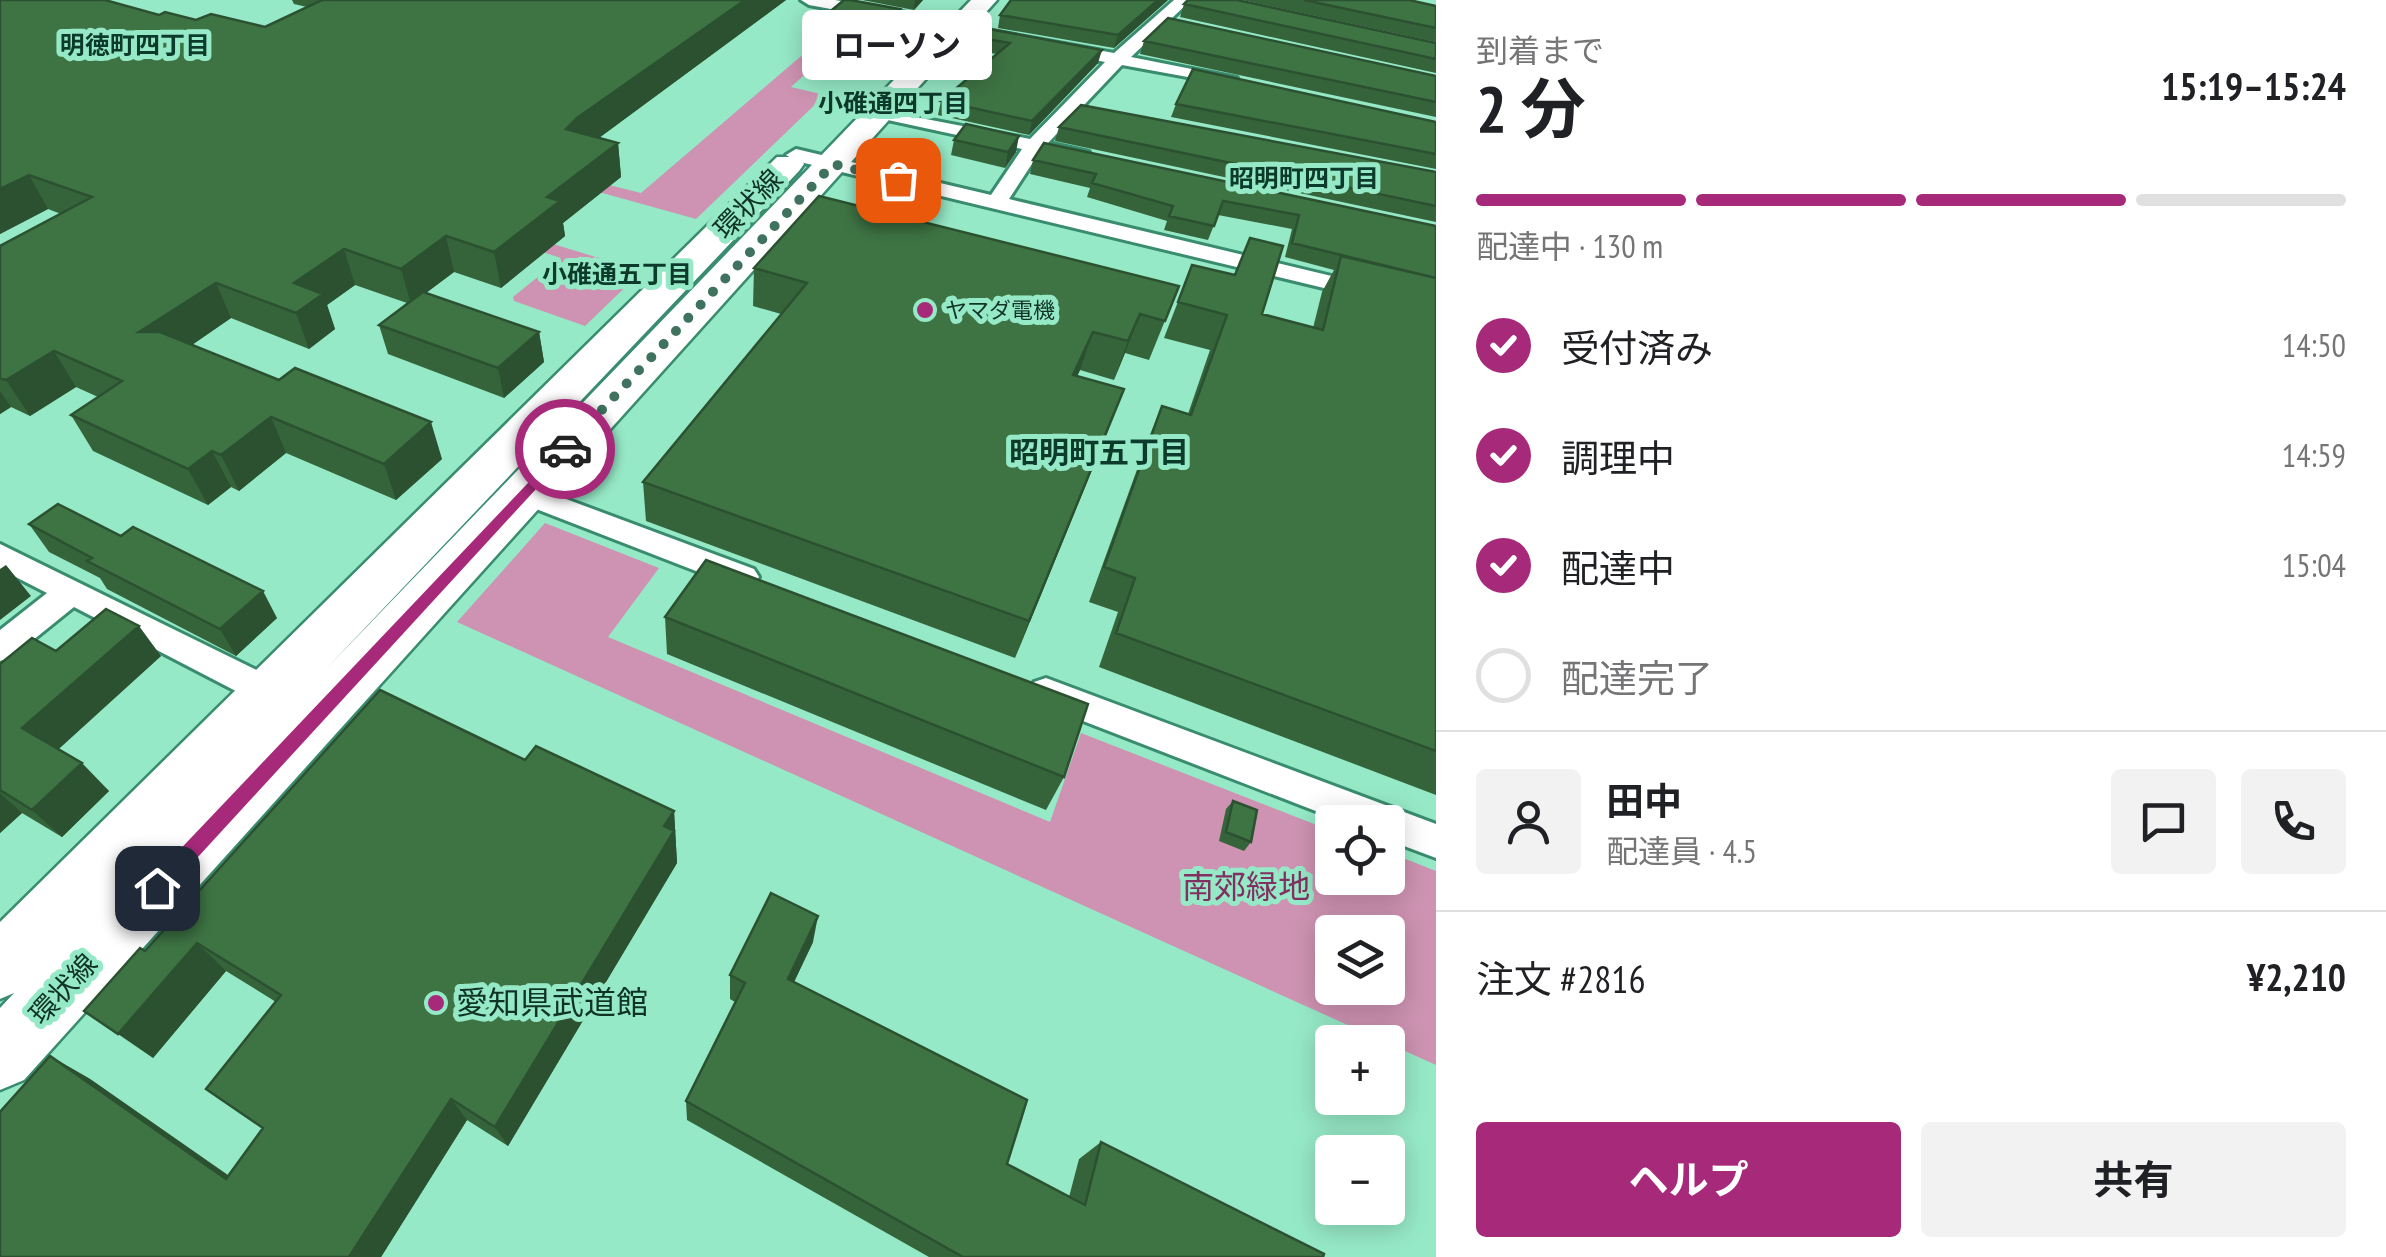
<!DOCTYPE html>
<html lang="ja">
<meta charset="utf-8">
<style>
:root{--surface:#fff;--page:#f2f2f2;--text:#202124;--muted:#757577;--line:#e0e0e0;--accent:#a7297a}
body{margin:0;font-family:"PT Sans Narrow","Noto Sans JP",sans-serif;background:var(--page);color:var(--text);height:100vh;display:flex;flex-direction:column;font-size:38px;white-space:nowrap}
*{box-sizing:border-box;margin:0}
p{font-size:32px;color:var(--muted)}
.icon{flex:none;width:55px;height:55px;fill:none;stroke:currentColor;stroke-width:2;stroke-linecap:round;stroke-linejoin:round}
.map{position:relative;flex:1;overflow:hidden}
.details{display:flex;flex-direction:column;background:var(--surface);width:950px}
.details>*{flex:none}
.fabs{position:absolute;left:1315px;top:805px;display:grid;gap:20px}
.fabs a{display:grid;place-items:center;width:90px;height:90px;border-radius:10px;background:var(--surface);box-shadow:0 5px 25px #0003;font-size:50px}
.pin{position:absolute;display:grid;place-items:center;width:85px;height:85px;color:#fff;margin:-42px;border-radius:20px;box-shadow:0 5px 15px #0006}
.courier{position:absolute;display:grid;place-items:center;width:100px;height:100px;margin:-50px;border:8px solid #a7297a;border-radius:50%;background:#fff;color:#222;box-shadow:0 2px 12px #0007}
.bubble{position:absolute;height:70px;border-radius:10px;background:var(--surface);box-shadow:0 5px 25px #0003;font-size:32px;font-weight:700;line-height:70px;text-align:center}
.head em{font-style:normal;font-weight:700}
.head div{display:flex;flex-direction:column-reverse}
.head{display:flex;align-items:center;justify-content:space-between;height:170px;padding:0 40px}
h1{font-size:65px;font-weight:700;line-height:75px}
.bar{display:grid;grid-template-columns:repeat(4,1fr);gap:15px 10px;align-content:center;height:120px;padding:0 40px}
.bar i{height:12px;border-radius:8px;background:var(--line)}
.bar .current{background:var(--accent)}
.bar p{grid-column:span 4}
.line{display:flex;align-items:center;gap:25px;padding:0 40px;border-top:2px solid var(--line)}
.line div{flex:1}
.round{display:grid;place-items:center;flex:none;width:105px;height:105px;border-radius:10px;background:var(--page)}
ol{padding:0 40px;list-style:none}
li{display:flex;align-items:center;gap:30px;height:110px}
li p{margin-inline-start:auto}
li .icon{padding:10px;border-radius:50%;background:var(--accent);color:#fff;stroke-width:4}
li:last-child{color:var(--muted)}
li i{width:55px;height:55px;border:5px solid var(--line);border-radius:50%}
.button{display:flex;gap:20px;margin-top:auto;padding:20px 40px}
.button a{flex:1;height:115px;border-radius:10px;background:var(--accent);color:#fff;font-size:40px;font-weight:700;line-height:115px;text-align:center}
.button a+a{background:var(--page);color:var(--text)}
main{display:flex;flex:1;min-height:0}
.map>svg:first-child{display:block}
.green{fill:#ce93b2;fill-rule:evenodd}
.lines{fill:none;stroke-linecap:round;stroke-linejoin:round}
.minor-casing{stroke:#398c6e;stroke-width:6}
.primary-casing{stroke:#398c6e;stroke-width:5}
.minor{fill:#fff;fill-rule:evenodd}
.primary{fill:#fff;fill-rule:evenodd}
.wall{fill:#35643a}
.shaded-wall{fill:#2b5130}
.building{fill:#3e7444;stroke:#2b5130;stroke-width:2.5}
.route{fill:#a7297a}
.done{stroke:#3f735f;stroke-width:10;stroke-dasharray:0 18}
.poi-dot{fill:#a7297a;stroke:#96e9c7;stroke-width:4}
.labels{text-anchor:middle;stroke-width:10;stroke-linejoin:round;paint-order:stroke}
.far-poi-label{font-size:22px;fill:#103327;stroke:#96e9c7;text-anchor:start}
.far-neighbourhood-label{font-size:25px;font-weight:bold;fill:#0d3b2b;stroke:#96e9c7}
.street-label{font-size:28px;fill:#103327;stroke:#96e9c7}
.neighbourhood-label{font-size:30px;font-weight:bold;fill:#0d3b2b;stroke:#96e9c7}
.near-park-label{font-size:32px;fill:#813161;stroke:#96e9c7}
.near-poi-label{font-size:32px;fill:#103327;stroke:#96e9c7;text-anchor:start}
</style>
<main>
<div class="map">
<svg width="1436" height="1257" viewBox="0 0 1436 1257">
<rect width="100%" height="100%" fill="#96e9c7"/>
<!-- green -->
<path class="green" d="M828 33 846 37 791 87 825 95 696 219 588 189 597 182 641 193Z
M530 237 642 271 585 326 514 301 513 297 561 258 521 245Z
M545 523 659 568 608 637 1050 822 1081 733 1332 831V878H1388V852L1436 871V1065L457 622ZM1332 932H1388V988H1332Z"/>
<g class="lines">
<defs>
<path id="minor" d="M801 0H835L929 17 937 22 929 27 809 5Z
M1174 0H1191L1131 57 1237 78V86L1122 65 1048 143 1089 152V160L1039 153 1009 199 1436 301V315L796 161 786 155 796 149 991 195 1022 149 874 117V109L1030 139 1105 62 954 32V24L1114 53Z
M523 483 754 569 759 577 754 585 743 589 732 585 513 500 509 493 513 486Z
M0 544 281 682 286 692 281 702 269 706 257 702 74 607 12 657 0 661V630L47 593 0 569Z
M1046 678 1436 824V858L1388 840V822H1344L1034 702 1029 692 1034 682Z"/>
<path id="primary" d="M971 0H997L24 1080 0 1090V1008L14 993 0 999V922L777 157H799L804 164 799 171 325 670Z"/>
</defs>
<!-- minor casing -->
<use href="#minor" class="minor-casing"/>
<!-- primary casing -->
<use href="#primary" class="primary-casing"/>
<!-- minor -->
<use href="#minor" class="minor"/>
<!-- primary -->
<use href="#primary" class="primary"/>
</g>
<!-- wall -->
<path class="wall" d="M0 0 159 15 265 27 307 7 294 4 292 0H786L599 138 618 143 621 177 563 223 565 236 501 288 454 272 426 293 539 332 544 362 504 398 388 354 379 325 407 303 355 285 327 305 335 329 309 349 231 318 192 345 442 459 396 500 286 453 239 491 231 487 208 505 93 451 71 415 98 397 76 387 30 416 11 407 0 414V246L61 214 48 209 0 234Z
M862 0H923L914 10Z
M1011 0H1168L1114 48 998 28 1000 15Z
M1242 0H1408L1436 6V42Z
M1184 4 1436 43V73L1180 17Z
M821 19 898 25 865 56 834 49 835 38 820 35Z
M981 38 1098 63 1029 135 938 115 941 101 997 54 979 51Z
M1144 41 1436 76V117L1140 54Z
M1176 104 1436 122V169L1171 117Z
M1059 127 1436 172V222L1055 141Z
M954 140 1016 152 1005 168 951 155Z
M1033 160 1436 226V795L1099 667 1118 612 1089 602 1147 442 1162 406 1188 414 1210 350 1164 338 1192 265 1234 275 1250 238 1262 314 1313 328 1322 292 1334 270 1285 257 1292 229 1218 215 1208 240 1164 230 1167 221 1087 197 1090 188 1030 174Z
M754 268 1179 286 1149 360 1125 353 1114 380 1080 370 1077 376 1109 428 1015 658 646 521 643 482 781 314 753 306Z
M29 524 277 618 236 656 107 589 100 578 49 552Z
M665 617 1064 777 1046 810 667 654Z
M56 651 161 656 58 749 109 791 62 837 22 813 0 833V664Z
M525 760 674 811 677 863 508 1146 467 1120 381 1257H0L50 1056 90 1079 228 1175 263 1128 276 1002 226 971 153 1058 145 951Z
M1233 801 1251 842 1244 851 1219 841 1226 809Z
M813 942 794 982 1007 1164 1069 1197 1079 1159 1101 1142 1323 1257H929L687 1120 686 1101 735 1002 730 999V975Z"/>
<!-- shaded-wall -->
<path class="shaded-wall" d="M745 0H786L581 151 566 129 577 118Z
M915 0H923L914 10Z
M1158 0H1168L1114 48 1118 35Z
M900 9 898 25 865 56 867 39Z
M1102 50 1098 63 1029 135 1032 121Z
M1019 136 1016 152 1005 168 1008 152Z
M618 143 621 177 563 223 565 236 501 288 494 252 547 197Z
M29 175 48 209 0 234V189Z
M446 236 454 272 411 304 401 269Z
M344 249 355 285 327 305 335 329 309 349 296 313 294 283Z
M216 283 231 318 158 368 139 332Z
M1140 314 1125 353 1114 380 1128 341Z
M539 332 544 362 504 398 498 368Z
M1093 332 1080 370 1060 414 1073 375Z
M54 351 76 387 30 416 6 380Z
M1124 389 1109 428 1015 658 1029 621Z
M0 391 11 407 0 414Z
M271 417 286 453 239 491 221 455Z
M431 422 442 459 396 500 384 464Z
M212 451 231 487 208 505 188 469Z
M6 565 31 596 0 620V569Z
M263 591 277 618 236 656 220 629Z
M139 626 161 656 50 757 22 728Z
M82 763 109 791 62 837 32 810Z
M0 793 22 813 0 833Z
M674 811 677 863 508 1146 495 1127Z
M818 916 813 942 784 1003 788 979Z
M197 943 226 971 153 1058 118 1034Z
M50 1056 90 1079 257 1196 226 1179Z
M451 1099 467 1120 381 1257H349Z"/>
<!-- building -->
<path class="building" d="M0 0H105L159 15 165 12 196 20 211 14 265 27 322 0H745L577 118 566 129 618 143 547 197 560 201 494 252 446 236 401 269 344 249 294 283 323 294 296 313 216 283 139 332H160L279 380 295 368 431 422 384 464 271 417 221 455 212 451 188 469 71 415 122 381 54 351 6 380 0 378V246L92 197 29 175 0 189Z
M844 0H850L900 9 867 39 836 33 846 24 821 19Z
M1011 0H1158L1118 35 1000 15Z
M1188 0H1237L1436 43V59L1184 4Z
M1304 0H1409L1436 6V28Z
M1168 18 1436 76V102L1144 41Z
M989 29 1102 50 1032 121 941 101 1010 43 981 38Z
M1193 69 1436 122V154L1176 104Z
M1081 105 1436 172V206L1059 127Z
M966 124 1019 136 1008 152 954 140Z
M1044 143 1436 226V278L1292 243 1299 215 1223 201 1214 226 1169 216 1173 206 1092 183 1096 174 1033 160Z
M819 196 1179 286 1165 321 1140 314 1128 341 1093 332 1073 375 1124 389 1029 621 643 482 807 283 754 268Z
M1250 238 1283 246 1262 314 1323 330 1341 256 1436 278V751L1116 633 1135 578 1104 567 1162 406 1191 415 1227 315 1178 302 1192 265 1235 275Z
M423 292 539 332 498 368 379 325Z
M58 504 121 536 133 527 263 591 220 629 87 561 92 558 29 524Z
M706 560 1088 704 1064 777 665 617Z
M106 609 139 626 22 728 82 763 32 810 0 790V664L32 638 56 651Z
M380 690 525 760 536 746 674 811 664 826 674 831 495 1127 451 1099 349 1257H0V1112L50 1056 226 1179 263 1128 206 1089 281 995 197 943 118 1034 84 1011 140 948 145 951Z
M1233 801 1257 810 1251 842 1226 832Z
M771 893 818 916 788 979 1027 1100 1007 1164 1085 1205 1101 1142 1324 1254 1323 1257H963L686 1101 745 983 730 975Z"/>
<!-- route -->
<path class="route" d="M565 444 572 449 570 452 164 894H150V881Z"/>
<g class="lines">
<!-- done -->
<path class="done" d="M565 449 833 164 898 180"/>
</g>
<!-- markers -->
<g class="poi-dot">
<circle cx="925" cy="310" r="10"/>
<circle cx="436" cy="1003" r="10"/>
</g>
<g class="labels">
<!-- far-poi labels -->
<g class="far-poi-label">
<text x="945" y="318">ヤマダ電機</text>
</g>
<!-- far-neighbourhood labels -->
<g class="far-neighbourhood-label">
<text x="135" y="54">明徳町四丁目</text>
<text x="893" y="112">小碓通四丁目</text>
<text x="1304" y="187">昭明町四丁目</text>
<text x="617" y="283">小碓通五丁目</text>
</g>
<!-- street labels -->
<g class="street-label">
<text transform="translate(748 204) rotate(-46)" y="10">環状線</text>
<text transform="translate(63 989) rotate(-47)" y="10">環状線</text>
</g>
<!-- neighbourhood labels -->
<g class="neighbourhood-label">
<text x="1099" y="463">昭明町五丁目</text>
</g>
<!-- near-park labels -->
<g class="near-park-label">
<text x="1246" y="898">南郊緑地</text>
</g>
<!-- near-poi labels -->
<g class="near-poi-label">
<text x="456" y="1014">愛知県武道館</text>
</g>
</g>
</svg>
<div class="fabs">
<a><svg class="icon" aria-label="locate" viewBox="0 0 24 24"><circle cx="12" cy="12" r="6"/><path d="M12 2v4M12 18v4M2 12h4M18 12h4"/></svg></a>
<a><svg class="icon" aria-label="layers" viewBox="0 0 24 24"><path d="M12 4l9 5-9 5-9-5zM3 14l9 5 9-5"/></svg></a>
<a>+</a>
<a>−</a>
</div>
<div class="pin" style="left:898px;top:180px;background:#ea580c"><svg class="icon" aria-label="bag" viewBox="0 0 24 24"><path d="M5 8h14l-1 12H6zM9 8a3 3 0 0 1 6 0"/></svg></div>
<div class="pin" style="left:157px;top:888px;background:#1f2937"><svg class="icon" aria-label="home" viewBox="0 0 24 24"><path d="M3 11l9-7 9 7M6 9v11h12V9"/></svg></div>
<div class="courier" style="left:565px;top:449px"><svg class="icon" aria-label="car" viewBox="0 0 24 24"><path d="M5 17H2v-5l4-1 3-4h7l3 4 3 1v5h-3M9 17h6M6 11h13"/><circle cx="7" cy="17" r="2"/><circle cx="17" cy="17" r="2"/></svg></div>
<div class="bubble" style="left:802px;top:10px;width:190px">ローソン</div>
</div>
<section class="details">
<div class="head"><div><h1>2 分</h1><p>到着まで</p></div><em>15:19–15:24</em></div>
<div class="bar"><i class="current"></i><i class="current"></i><i class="current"></i><i></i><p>配達中 · 130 m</p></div>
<ol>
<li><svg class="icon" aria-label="check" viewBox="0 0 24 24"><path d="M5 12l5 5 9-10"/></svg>受付済み<p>14:50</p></li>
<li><svg class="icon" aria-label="check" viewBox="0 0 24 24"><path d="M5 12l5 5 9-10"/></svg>調理中<p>14:59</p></li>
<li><svg class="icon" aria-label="check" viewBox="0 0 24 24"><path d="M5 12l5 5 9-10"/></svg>配達中<p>15:04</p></li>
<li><i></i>配達完了</li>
</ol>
<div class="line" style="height:180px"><a class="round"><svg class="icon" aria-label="person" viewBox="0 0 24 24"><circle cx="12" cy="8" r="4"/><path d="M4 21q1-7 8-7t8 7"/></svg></a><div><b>田中</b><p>配達員 · 4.5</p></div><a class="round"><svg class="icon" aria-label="chat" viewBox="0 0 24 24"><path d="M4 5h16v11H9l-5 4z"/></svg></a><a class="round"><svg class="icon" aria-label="phone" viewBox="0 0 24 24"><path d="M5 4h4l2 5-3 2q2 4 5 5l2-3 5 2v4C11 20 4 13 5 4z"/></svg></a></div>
<div class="line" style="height:130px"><div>注文 #2816</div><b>¥2,210</b></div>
<div class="button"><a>ヘルプ</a><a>共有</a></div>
</section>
</main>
